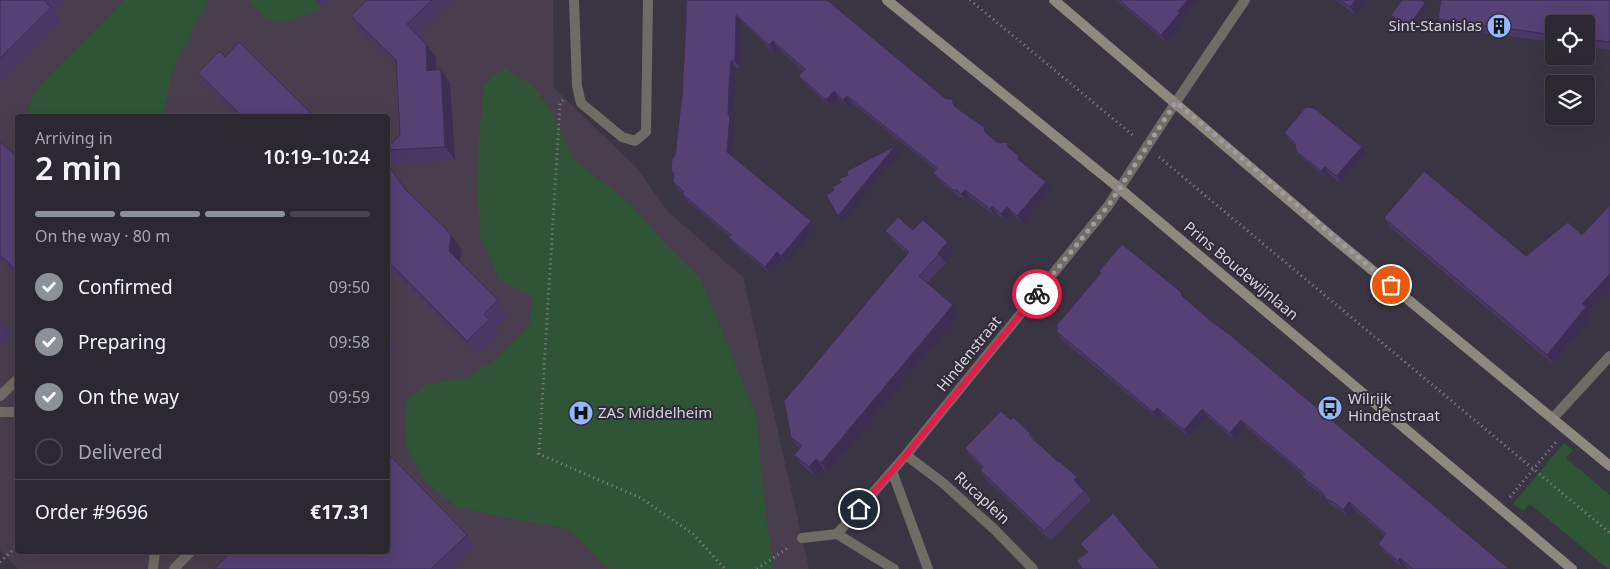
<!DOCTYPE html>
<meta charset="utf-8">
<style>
:root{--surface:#2c2832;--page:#34303a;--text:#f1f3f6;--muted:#a6a6ac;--line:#48444d;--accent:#8c9099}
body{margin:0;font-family:"Noto Sans",sans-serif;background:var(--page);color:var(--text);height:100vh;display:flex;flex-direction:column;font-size:19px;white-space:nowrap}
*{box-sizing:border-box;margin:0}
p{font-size:16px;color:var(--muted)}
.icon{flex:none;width:28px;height:28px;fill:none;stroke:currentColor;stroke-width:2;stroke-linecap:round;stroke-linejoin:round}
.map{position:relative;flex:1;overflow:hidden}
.sheet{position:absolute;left:15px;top:114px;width:375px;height:440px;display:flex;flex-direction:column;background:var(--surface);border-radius:5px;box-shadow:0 5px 20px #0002,0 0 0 1px var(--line)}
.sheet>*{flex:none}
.tools{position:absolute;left:1545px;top:15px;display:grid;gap:10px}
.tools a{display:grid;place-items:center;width:50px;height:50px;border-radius:5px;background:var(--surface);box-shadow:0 5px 20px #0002,0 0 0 1px var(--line);font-size:25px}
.pin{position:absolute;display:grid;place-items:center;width:42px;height:42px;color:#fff;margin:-21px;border:2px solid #fff;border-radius:50%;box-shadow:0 1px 5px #0007}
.courier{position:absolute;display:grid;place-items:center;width:50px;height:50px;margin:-25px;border:4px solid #e11d48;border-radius:50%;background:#fff;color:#222;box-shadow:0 1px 6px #0007}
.head em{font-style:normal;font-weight:600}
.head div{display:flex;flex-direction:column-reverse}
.head{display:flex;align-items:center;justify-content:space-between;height:85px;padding:0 20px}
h1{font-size:32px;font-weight:600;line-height:38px}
.bar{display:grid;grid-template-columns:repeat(4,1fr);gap:8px 5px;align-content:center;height:60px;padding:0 20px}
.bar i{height:6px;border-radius:4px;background:var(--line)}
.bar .current{background:var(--accent)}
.bar p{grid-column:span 4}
.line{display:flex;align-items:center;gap:12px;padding:0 20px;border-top:1px solid var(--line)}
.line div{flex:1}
ol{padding:0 20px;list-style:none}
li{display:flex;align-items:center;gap:15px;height:55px}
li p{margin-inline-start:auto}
li .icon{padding:5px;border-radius:50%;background:var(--accent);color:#fff;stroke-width:4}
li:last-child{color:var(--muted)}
li i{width:28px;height:28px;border:2px solid var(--line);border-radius:50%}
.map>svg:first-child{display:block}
.medical{fill:#493e4d;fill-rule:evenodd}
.green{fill:#305436}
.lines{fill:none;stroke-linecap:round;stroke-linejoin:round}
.path{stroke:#8a8691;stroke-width:3;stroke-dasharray:1 4;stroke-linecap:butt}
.lane{stroke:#6f6c65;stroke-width:10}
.street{stroke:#6f6c65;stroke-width:10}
.secondary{stroke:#8e897e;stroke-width:10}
.wall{fill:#493864}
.shaded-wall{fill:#3c2e51}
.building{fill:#554174;stroke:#3c2e51}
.done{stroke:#9f9ca6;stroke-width:5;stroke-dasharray:0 9}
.route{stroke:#e11d48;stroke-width:6}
.labels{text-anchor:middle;stroke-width:4;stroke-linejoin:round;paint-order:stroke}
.poi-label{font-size:15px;fill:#d6d3dc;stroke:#2f2b38;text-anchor:start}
.street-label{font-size:15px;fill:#d6d3dc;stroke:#2f2b38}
</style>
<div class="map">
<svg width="1610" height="569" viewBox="0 0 1610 569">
<rect width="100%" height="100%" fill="#3a3542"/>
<!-- medical -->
<path class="medical" d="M0 0H553L554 88 637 168 667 211 743 277 809 569H18L0 550ZM18 116H388V551H18Z"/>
<!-- green -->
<path class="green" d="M124 0H208L171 74 164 116H29C28 103 33 95 41 84Z
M249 0H315L322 7C290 20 274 35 249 0Z
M504 68 533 86 550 109 574 160 630 203 666 245 701 279 757 418 762 480 773 569H609L568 529 503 517 456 507 425 481 406 447 405 403 428 384 466 378 496 359 529 325 533 296 499 279 480 236 478 193 479 133 484 85Z
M1564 443 1573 450 1566 458 1610 495V569H1608L1530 504 1523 511 1513 504Z"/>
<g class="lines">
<!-- path -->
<path class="path" d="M970 0 1135 137
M563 100 560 103 539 454 641 498 693 534 725 569
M1159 157 1610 533
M1510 497 1556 442
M0 562 18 545
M757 569 789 547"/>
<!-- lane -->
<path class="lane" d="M0 396 18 379
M0 412H18
M153 569 155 551
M174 569 191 551"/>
<!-- street -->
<path class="street" d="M574 0 577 86 581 103 622 137 635 141 646 132 648 0
M1553 418 1610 356
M906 455 943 483 994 529 1033 569
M892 471 928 569
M837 534 906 455 1108 206 1176 102 1245 0
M802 538 837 534 894 569"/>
<!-- secondary -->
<path class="secondary" d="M887 0 1119 188 1572 569
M1054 0 1332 237 1610 466"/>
</g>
<!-- wall -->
<path class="wall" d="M0 0H65L54 12 61 22 0 83Z
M315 0H329L322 7Z
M367 0H454L419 36 426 44 436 57V70L450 83 455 160 393 164 388 157V150L400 135 396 64 360 30 351 16Z
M1116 0H1199L1183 18 1185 21 1167 43Z
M1335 0H1368L1356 15Z
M1610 0V50L1586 47V24H1554V42L1444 28 1438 19Z
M830 3 946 99 957 107 958 109 998 143 1007 142 1012 149 1013 151 1019 156 1024 165 1051 190 1023 223 1012 214 1006 221 997 214 995 216 970 197 966 201 961 197 959 198 939 180 933 173 936 170 852 103 849 107 839 99 831 107 804 83 799 76 803 71 778 48 774 53 742 22 740 68H736L734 90 733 119 735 123 733 156 816 228 786 263 782 259 770 274 734 244 728 237 729 236 687 201 682 194 683 193 678 190 673 182 674 175 671 170 675 155 682 96 686 21Z
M1425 3 1428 7 1410 30 1394 18 1391 15Z
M225 57 314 116H237L209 87 198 73Z
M1284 133 1366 153 1341 183 1329 174 1326 178 1301 157 1296 151V146L1289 140Z
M0 141 18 158V277L0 259Z
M388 164 405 189 462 250 460 262 498 300 508 315 495 328 499 334 478 355 388 266Z
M1610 205V289L1589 311 1592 316 1553 364 1390 227 1384 218 1526 256 1582 235Z
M913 230 954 251 945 262 946 263 927 283 953 305 960 314 828 472 823 468 816 477 801 464 794 455 800 448 797 446 791 437 908 254 892 240 885 231Z
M1099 271 1186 299V300L1211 321 1509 569H1409L1405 565 1403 568 1383 551 1378 544 1385 536 1354 509 1348 517 1340 510 1331 506 1326 498 1307 484 1302 477 1303 475 1246 427 1235 440 1207 416 1189 437 1162 415 1158 419 1060 338 1056 331 1058 329 1056 326 1100 273Z
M0 319 12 335 0 346Z
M388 335 396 347 388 355Z
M1011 420 1031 434 1036 442 1058 462 1077 477 1083 487 1082 488 1091 500 1051 541 986 479 980 470 982 468 971 458 965 448Z
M467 535 475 546 452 569H214Z"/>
<!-- shaded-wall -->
<path class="shaded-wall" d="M1188 0H1199L1183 18 1185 21 1167 43 1161 35 1178 11Z
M1356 0H1368L1356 15 1350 7Z
M1425 3 1428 7 1410 30 1408 27Z
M736 15 742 22 740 68 735 61Z
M773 41 778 48 774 53 769 45Z
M426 44 436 57 437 84 427 71Z
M731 61 736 68 733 119 735 123 733 159 727 152 728 115Z
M441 69 450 83 455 160 445 147Z
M834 91 839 99 831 107 826 100Z
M847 96 852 103 849 107 843 100Z
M952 99 957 107 959 114 954 106Z
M1007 142 1012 149 1013 155 1008 147Z
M895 146 900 153 842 223 838 216Z
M1362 147 1366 153 1341 183 1336 176Z
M1019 156 1024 164V168L1019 160Z
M1325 167 1329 174 1326 178 1321 171Z
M1046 182 1051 190 1023 223 1017 216Z
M965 190 970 197 966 201 961 194Z
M992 206 997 214 995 216 990 209Z
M1007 207 1012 214 1006 221 1001 214Z
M811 221 816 228 786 263 781 256Z
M448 231 462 250 459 266 449 251Z
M948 242 954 251 945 262 938 253Z
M777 252 782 259 770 274 765 267Z
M1610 274V289L1589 311 1592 316 1553 364 1547 355 1582 304Z
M1181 292 1186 299 1187 303 1182 296Z
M953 305 960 314 828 472 821 463Z
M1157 408 1162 415 1158 419 1153 412Z
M1202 409 1207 416 1189 437 1184 430Z
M1241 420 1246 427 1235 440 1230 433Z
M816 459 823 468 816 477 809 467Z
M1077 477 1083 487 1080 490 1074 480Z
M1349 502 1354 509 1348 517 1343 510Z
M1400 558 1405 565 1403 568 1398 561Z"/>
<!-- building -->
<path class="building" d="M0 0H44L51 8 0 58Z
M367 0H432L407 24 426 44 427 71 441 69 445 147 388 150V147L400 135 396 60 351 16Z
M686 0H827L946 99H952L954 106 984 127 985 132 998 143 1007 142 1008 147 1019 156V160L1046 182 1017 216 1007 207 1001 214 992 206 990 209 965 190 961 194 956 189 954 191 933 173 937 168 847 96 843 100 834 91 826 100 799 76 805 69 773 41 769 45 736 15 735 61H731L729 83 728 115H730L727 152 811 221 781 256 777 252 765 267 728 237 731 235 682 194 684 192 673 182 674 173 671 170 672 159 675 155 682 96 686 21Z
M1119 0H1188L1178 11 1180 13 1161 35Z
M1340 0H1356L1350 7Z
M1402 0H1421L1425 3 1408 27 1391 15Z
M1441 0H1610V42L1586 39V24H1554V35L1438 19Z
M239 42 314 116H242L198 73 220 51 225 57Z
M1306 107 1314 108 1362 147 1336 176 1325 167 1321 171 1296 151 1295 143 1284 133Z
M0 141 18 158V272L0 255Z
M895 146 838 216 826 195 834 190 832 187 841 182 839 179 848 175 847 171Z
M388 164 404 188 448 231 451 236 449 251 498 300 484 314 489 320 467 341 388 261Z
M1424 171 1526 256 1568 222 1582 235 1610 205V274L1582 304 1586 307 1547 355 1384 218Z
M898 217 913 230 923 220 948 242 938 253 939 254 919 276 953 305 821 463 816 459 809 467 794 455 802 446 791 437 784 401 909 252 885 231Z
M1122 244 1181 292 1182 296 1211 321 1229 334 1509 569H1413L1400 558 1398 561 1378 544 1386 534 1349 502 1343 510 1335 503 1326 499 1322 492 1302 477 1305 474 1241 420 1230 433 1202 409 1184 430 1157 408 1153 412 1056 331 1058 328 1056 326 1101 273 1099 271Z
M1001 411 1011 420 1013 417 1031 434 1029 435 1058 462 1059 461 1077 477 1074 480 1084 491 1044 531 980 470 983 467 965 448Z
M388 453 467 535 431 569H214L232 551H388Z
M1113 513 1160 569H1083L1076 561 1088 552 1080 544Z"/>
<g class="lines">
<!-- done -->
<path class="done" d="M1037 294 1108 206 1176 102 1391 285"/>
<!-- route -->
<path class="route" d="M859 509 906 455 1037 294"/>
</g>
<!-- icons -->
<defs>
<symbol id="building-disc" viewBox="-11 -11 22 22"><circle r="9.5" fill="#92b7fd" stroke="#2f2b38"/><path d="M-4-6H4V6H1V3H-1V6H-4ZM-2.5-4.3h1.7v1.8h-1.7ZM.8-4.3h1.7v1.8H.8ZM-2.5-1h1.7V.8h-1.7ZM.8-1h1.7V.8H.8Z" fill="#111"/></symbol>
<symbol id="bus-disc" viewBox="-11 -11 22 22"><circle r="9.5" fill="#92b7fd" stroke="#2f2b38"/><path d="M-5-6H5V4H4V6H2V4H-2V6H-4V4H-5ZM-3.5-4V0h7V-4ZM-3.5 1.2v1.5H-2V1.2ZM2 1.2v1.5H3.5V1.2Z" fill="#111"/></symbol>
<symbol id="hospital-disc" viewBox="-11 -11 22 22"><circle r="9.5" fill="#92b7fd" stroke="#2f2b38"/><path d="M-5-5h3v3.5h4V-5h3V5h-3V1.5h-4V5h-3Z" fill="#111"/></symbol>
</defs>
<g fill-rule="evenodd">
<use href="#building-disc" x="1485" y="12" width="28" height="28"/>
<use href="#bus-disc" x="1316" y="394" width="28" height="28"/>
<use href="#hospital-disc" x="567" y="399" width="28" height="28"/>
</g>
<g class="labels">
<!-- poi labels -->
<g class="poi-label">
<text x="1482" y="31" text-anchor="end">Sint-Stanislas</text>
<text x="1348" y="404">Wilrijk<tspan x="1348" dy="17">Hindenstraat</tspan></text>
<text x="598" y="418">ZAS Middelheim</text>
</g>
<!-- street labels -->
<g class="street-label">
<text transform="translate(1241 271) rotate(40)" y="5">Prins Boudewijnlaan</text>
<text transform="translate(969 354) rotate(-51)" y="5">Hindenstraat</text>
<text transform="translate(982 498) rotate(43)" y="5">Rucaplein</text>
</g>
</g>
</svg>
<div class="tools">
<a><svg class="icon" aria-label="locate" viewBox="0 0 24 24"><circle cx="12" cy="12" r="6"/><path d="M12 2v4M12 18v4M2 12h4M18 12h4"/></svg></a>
<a><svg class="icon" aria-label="layers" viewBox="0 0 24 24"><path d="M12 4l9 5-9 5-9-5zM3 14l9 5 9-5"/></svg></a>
</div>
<div class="pin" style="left:1391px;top:285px;background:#ea580c"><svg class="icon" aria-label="bag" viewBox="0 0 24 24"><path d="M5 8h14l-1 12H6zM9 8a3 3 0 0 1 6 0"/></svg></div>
<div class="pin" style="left:859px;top:509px;background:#1f2937"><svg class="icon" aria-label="home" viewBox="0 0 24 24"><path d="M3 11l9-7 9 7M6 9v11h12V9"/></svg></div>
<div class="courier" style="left:1037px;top:294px"><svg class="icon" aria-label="bike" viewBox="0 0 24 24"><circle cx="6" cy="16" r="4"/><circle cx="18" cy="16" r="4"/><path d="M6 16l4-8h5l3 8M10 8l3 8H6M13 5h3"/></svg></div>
<section class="sheet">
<div class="head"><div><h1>2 min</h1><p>Arriving in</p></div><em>10:19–10:24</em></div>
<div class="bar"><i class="current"></i><i class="current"></i><i class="current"></i><i></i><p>On the way · 80 m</p></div>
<ol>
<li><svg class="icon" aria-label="check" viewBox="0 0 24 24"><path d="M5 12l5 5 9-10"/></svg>Confirmed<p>09:50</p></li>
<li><svg class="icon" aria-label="check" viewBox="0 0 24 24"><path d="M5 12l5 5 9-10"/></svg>Preparing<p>09:58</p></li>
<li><svg class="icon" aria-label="check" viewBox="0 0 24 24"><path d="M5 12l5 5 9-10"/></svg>On the way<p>09:59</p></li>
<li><i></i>Delivered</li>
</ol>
<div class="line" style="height:65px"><div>Order #9696</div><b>€17.31</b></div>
</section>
</div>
